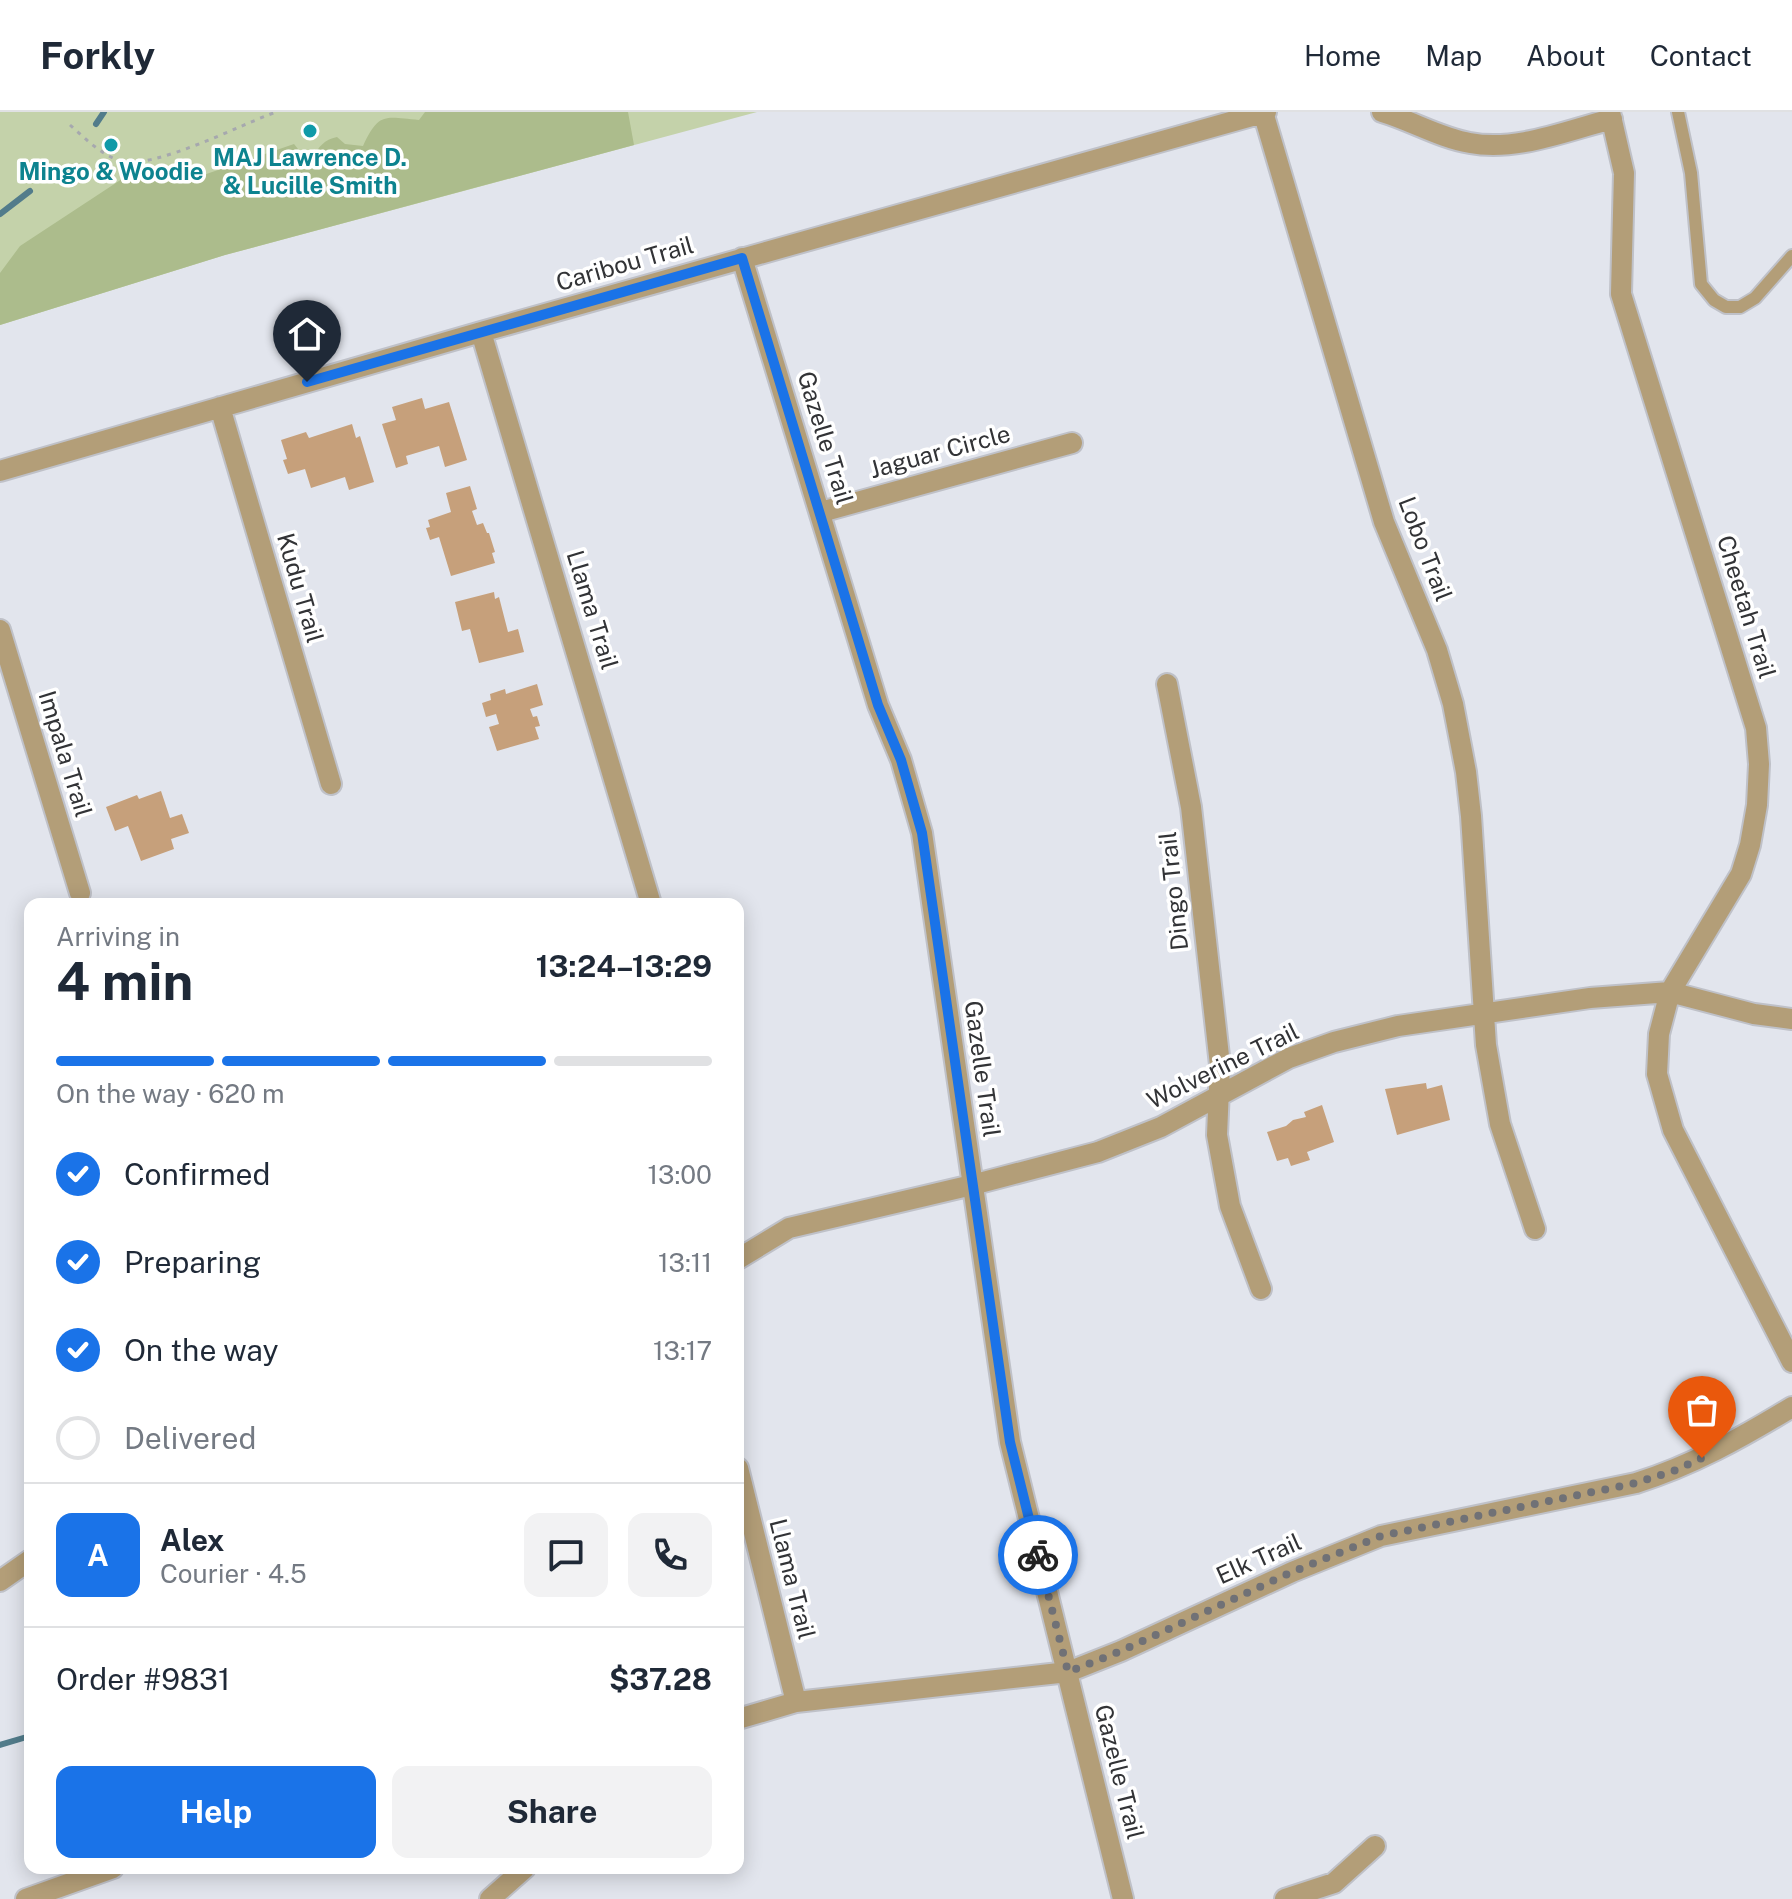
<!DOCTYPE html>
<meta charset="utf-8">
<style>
:root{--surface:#fff;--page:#f2f2f3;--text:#1f2937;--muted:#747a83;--line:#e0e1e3;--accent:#1a73e8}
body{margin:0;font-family:"Public Sans",sans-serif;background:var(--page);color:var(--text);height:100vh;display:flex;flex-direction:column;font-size:30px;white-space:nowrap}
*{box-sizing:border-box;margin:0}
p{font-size:26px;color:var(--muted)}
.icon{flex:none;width:44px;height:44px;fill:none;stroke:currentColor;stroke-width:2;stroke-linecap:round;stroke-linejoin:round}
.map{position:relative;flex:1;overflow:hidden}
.side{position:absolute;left:24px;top:786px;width:720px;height:976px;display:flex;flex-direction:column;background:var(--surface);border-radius:16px;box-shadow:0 4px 20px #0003}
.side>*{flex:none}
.pin{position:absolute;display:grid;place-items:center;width:68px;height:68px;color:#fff;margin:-82px -34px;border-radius:50% 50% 50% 0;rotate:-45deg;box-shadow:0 0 8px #0007}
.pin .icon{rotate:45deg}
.courier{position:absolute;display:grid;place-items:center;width:80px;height:80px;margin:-40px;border:6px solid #1a73e8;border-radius:50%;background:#fff;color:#222;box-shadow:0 2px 10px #0007}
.overview em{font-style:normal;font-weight:700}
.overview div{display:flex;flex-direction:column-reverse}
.overview{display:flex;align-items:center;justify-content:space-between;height:136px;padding:0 32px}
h1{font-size:52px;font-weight:700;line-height:60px}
.bar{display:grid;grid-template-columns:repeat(4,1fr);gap:12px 8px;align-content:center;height:96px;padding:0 32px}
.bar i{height:10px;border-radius:6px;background:var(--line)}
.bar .selected{background:var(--accent)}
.bar p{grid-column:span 4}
.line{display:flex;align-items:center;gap:20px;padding:0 32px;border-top:2px solid var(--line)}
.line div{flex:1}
.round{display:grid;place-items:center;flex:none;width:84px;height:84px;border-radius:16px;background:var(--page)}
ol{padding:0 32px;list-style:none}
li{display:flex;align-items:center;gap:24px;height:88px}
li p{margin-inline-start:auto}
li .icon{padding:8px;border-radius:50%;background:var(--accent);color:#fff;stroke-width:4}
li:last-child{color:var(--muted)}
li i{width:44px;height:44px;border:4px solid var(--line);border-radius:50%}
.button{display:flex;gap:16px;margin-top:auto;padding:16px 32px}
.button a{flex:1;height:92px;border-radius:16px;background:var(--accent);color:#fff;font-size:32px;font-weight:700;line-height:92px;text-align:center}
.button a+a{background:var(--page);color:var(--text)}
header{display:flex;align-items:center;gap:48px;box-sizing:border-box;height:112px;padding:0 40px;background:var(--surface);border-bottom:2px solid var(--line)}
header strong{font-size:38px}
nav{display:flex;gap:44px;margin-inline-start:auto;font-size:28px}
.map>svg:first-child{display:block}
.green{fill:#c4d2aa}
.forest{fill:#acbc8c}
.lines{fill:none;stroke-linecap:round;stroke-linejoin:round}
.stream{stroke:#527c8b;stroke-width:6}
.building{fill:#c6a07b}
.lane-casing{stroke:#bfc1c8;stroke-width:16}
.street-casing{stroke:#bfc1c8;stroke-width:24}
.path{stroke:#a6a8ae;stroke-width:3;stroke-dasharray:4 6;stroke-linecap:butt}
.lane{stroke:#b39e78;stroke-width:12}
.street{stroke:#b39e78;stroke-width:20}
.done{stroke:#707176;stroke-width:8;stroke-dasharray:0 14.4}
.route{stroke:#1a73e8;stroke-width:10}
.culture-dot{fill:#0f9aa8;stroke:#fff;stroke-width:3}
.labels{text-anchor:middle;stroke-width:7;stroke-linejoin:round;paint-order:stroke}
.culture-label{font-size:24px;font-weight:bold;fill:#0d838f;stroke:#fff}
.street-label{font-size:24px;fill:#323336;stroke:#fff}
</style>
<header>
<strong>Forkly</strong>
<nav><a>Home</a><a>Map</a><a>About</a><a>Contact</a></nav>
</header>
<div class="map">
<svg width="1792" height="1787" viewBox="0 0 1792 1787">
<rect width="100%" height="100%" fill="#e2e5ed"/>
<!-- green -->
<path class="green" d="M0 0H757L225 143 0 213Z"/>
<!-- forest -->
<path class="forest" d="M425 0H628L634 33 225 143 0 213V161L20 134 125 65 180 71 294 32 302 42 313 46C319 34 324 28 337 25L345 32 363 34C379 0 384 5 419 8Z"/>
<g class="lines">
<!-- stream -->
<path class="stream" d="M96 12 104 0
M0 102 30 79
M0 1633 30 1624"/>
</g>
<!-- building -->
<path class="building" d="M422 286 425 297 449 290 467 348 445 355 439 334 406 344 408 352 396 356 382 312 396 308 392 295Z
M352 312 356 326 360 324 374 370 349 378 345 365 311 376 305 357 288 362 283 348 287 347 281 328 306 320 309 326Z
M470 374 477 397 472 399 477 413 483 411 487 421H489L495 440 492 441 495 451 451 464 439 425 430 428 426 416 430 415 428 408 451 400 446 381Z
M494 480 495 487 499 485 508 520 518 517 524 540 479 551 470 517 462 519 455 490Z
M537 572 543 593 530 597 533 605 537 604 540 614 535 615 539 627 497 639 489 615 499 612 496 602 486 605 482 591 491 588 490 582 505 577 506 582Z
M161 679 170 706 182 702 189 721 171 727 174 737 141 749 128 714 115 719 106 695 137 683 139 687Z
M1426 971 1427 977 1442 973 1450 1008 1397 1023 1385 977Z
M1322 993 1334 1030 1307 1040 1310 1048 1291 1054 1288 1046 1277 1049 1267 1020 1286 1014 1293 1008 1306 1005 1304 1000Z"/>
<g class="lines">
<defs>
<path id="lane" d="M1678 0 1691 61 1701 172 1714 188 1726 195H1740L1755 186 1792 144"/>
<path id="street" d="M1263 0 1384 410 1437 538 1453 592 1466 660 1471 704 1486 933 1500 1012 1535 1117
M1382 0C1412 9 1440 26 1470 31 1517 40 1568 18 1612 7
M1610 0 1624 61 1621 182 1756 616 1759 652 1757 693 1750 733 1741 762 1670 880 1659 922 1657 962 1673 1018 1792 1250
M742 146 878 593 901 648 922 721 1010 1330 1123 1787
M481 220 651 792
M220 295 331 672
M0 359 481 220 1266 0
M821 400 1072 331
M0 518 80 781
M1167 572 1191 695 1220 953 1217 1023 1230 1094 1261 1177
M738 1147 789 1116 972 1073 1098 1040 1161 1015 1289 946 1334 930 1398 914 1590 886 1670 880 1754 902 1792 907
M738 1356 796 1590
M0 1469 30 1448
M738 1607 796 1590 1068 1560 1121 1539 1292 1460 1381 1424 1636 1371C1693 1353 1741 1326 1792 1295
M26 1787 113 1756
M490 1787 525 1756
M1285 1787 1334 1771 1375 1734"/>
</defs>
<!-- lane casing -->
<use href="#lane" class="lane-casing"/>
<!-- street casing -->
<use href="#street" class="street-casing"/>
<!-- path -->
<path class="path" d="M70 13C86 27 101 43 121 49 153 58 242 12 276 0"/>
<!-- lane -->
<use href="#lane" class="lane"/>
<!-- street -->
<use href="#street" class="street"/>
</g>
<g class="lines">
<!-- done -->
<path class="done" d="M1038 1443 1068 1560 1121 1539 1292 1460 1381 1424 1636 1371 1676 1358 1702 1346"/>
<!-- route -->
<path class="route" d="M307 270 742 146 878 593 901 648 922 721 1010 1330 1038 1443"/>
</g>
<!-- markers -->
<g class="culture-dot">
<circle cx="310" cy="19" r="8"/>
<circle cx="111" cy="33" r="8"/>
</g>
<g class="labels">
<!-- culture labels -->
<g class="culture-label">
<text x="310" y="54">MAJ Lawrence D.<tspan x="310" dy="28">&amp; Lucille Smith</tspan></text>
<text x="111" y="68">Mingo &amp; Woodie</text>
</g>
<!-- street labels -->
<g class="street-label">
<text transform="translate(625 152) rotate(-16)" y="8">Caribou Trail</text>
<text transform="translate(825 326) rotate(73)" y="8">Gazelle Trail</text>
<text transform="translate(940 340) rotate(-15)" y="8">Jaguar Circle</text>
<text transform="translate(1425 437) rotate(69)" y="8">Lobo Trail</text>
<text transform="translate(300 476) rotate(74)" y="8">Kudu Trail</text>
<text transform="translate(1746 495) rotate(73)" y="8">Cheetah Trail</text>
<text transform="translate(592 498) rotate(73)" y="8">Llama Trail</text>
<text transform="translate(65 642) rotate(73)" y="8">Impala Trail</text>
<text transform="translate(1174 779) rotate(-96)" y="8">Dingo Trail</text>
<text transform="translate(1223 954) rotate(-26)" y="8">Wolverine Trail</text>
<text transform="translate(982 957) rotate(82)" y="8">Gazelle Trail</text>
<text transform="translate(1259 1447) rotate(-24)" y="8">Elk Trail</text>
<text transform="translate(792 1467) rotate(76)" y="8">Llama Trail</text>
<text transform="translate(1119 1660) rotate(76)" y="8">Gazelle Trail</text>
</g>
</g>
</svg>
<div class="pin" style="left:1702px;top:1346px;background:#ea580c"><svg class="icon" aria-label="bag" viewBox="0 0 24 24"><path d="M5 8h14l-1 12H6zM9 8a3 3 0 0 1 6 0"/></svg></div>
<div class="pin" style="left:307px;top:270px;background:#1f2937"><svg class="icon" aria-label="home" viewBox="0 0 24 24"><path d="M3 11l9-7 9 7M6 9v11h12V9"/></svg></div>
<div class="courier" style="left:1038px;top:1443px"><svg class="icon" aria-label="bike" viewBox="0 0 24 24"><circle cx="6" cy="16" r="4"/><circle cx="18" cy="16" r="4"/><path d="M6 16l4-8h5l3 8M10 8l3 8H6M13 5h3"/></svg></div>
<section class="side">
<div class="overview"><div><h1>4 min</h1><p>Arriving in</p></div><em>13:24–13:29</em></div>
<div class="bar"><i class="selected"></i><i class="selected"></i><i class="selected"></i><i></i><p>On the way · 620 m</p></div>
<ol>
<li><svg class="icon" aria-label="check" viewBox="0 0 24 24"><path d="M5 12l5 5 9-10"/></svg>Confirmed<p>13:00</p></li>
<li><svg class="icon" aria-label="check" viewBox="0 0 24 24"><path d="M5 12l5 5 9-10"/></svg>Preparing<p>13:11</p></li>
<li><svg class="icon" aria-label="check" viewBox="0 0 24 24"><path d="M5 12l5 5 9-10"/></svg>On the way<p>13:17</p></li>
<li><i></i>Delivered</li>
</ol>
<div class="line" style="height:144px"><b class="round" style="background:var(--accent);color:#fff">A</b><div><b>Alex</b><p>Courier · 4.5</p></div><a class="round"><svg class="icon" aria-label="chat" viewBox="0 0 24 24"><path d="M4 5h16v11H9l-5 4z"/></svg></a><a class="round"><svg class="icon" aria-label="phone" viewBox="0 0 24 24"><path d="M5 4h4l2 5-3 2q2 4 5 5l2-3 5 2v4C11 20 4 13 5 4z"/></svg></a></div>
<div class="line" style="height:104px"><div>Order #9831</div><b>$37.28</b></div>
<div class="button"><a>Help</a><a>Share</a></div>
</section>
</div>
